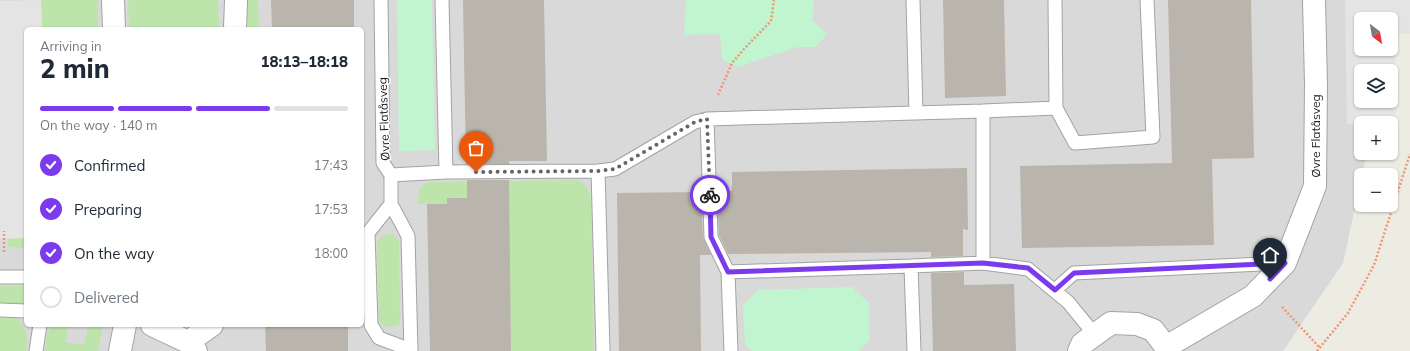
<!DOCTYPE html>
<meta charset="utf-8">
<style>
:root{--surface:#fff;--page:#f2f2f3;--text:#1f2937;--muted:#747a83;--line:#e0e1e3;--accent:#7c3aed}
body{margin:0;font-family:Mulish,sans-serif;background:var(--page);color:var(--text);height:100vh;display:flex;flex-direction:column;font-size:15px;white-space:nowrap}
*{box-sizing:border-box;margin:0}
p{font-size:13px;color:var(--muted)}
.icon{flex:none;width:22px;height:22px;fill:none;stroke:currentColor;stroke-width:2;stroke-linecap:round;stroke-linejoin:round}
.map{position:relative;flex:1;overflow:hidden}
.details{position:absolute;left:24px;top:27px;width:340px;height:300px;display:flex;flex-direction:column;background:var(--surface);border-radius:6px;box-shadow:0 1px 3px #0004}
.details>*{flex:none}
.needle{width:26px;rotate:149deg}
.tools{position:absolute;left:1354px;top:12px;display:grid;gap:8px}
.tools a{display:grid;place-items:center;width:44px;height:44px;border-radius:6px;background:var(--surface);box-shadow:0 1px 3px #0004;font-size:20px}
.pin{position:absolute;display:grid;place-items:center;width:34px;height:34px;color:#fff;margin:-41px -17px;border-radius:50% 50% 50% 0;rotate:-45deg;box-shadow:0 0 4px #0007}
.pin .icon{rotate:45deg}
.courier{position:absolute;display:grid;place-items:center;width:40px;height:40px;margin:-20px;border:3px solid #7c3aed;border-radius:50%;background:#fff;color:#222;box-shadow:0 1px 5px #0007}
.headline em{font-style:normal;font-weight:800}
.headline div{display:flex;flex-direction:column-reverse}
.headline{display:flex;align-items:center;justify-content:space-between;height:68px;padding:0 16px}
h1{font-size:26px;font-weight:800;line-height:30px}
.bar{display:grid;grid-template-columns:repeat(4,1fr);gap:6px 4px;align-content:center;height:48px;padding:0 16px}
.bar i{height:5px;border-radius:3px;background:var(--line)}
.bar .selected{background:var(--accent)}
.bar p{grid-column:span 4}
ol{padding:0 16px;list-style:none}
li{display:flex;align-items:center;gap:12px;height:44px}
li p{margin-inline-start:auto}
li .icon{padding:4px;border-radius:50%;background:var(--accent);color:#fff;stroke-width:4}
li:last-child{color:var(--muted)}
li i{width:22px;height:22px;border:2px solid var(--line);border-radius:50%}
.map>svg:first-child{display:block}
.residential{fill:#dad9d9;fill-rule:evenodd}
.grass{fill:#bce4ab}
.park{fill:#c1f5d0}
.parking{fill:#e4e4e4;fill-rule:evenodd}
.building{fill:#b9b4ac}
.lines{fill:none;stroke-linecap:round;stroke-linejoin:round}
.lane-casing{stroke:#a3a3a3;stroke-width:15}
.street-casing{stroke:#a3a3a3;stroke-width:24}
.path{stroke:#f09771;stroke-width:2.5;stroke-dasharray:2 2;stroke-linecap:butt}
.lane{stroke:#fff;stroke-width:13}
.street{stroke:#fff;stroke-width:22}
.done{stroke:#656562;stroke-width:4;stroke-dasharray:0 7.2}
.route{stroke:#7c3aed;stroke-width:5}
.labels{text-anchor:middle;stroke-width:3;stroke-linejoin:round;paint-order:stroke}
.street-label{font-size:12px;fill:#1c1c1c;stroke:#fff}
</style>
<div class="map">
<svg width="1410" height="351" viewBox="0 0 1410 351">
<rect width="100%" height="100%" fill="#edece3"/>
<!-- residential -->
<path class="residential" d="M0 0H1400L1391 19H1361V153H1367L1362 175H1361V181L1343 263 1283 351H0ZM26 29H362V325H26Z"/>
<!-- grass -->
<path class="grass" d="M18 0H98V29H42L41 0Z
M128 0H218L219 29H129Z
M243 0H258L259 29H244Z
M578 180C586 185 589 189 591 198L594 351H511L508 197 447 198V204H418C419 192 417 187 429 182Z
M393 234 399 241 400 320 399 325C391 328 382 328 379 320L377 243C380 235 385 235 393 234Z
M8 238H26V248L8 247Z
M0 286H26V304L0 303Z
M0 316C4 317 9 316 13 317 26 323 29 339 27 351H0Z
M52 325H68L66 343 84 344 88 325H103L98 351H45L47 335Z"/>
<!-- park -->
<path class="park" d="M397 0H432L435 150 399 151Z
M686 0H814L812 20 827 34 816 47H798L738 67 722 59 720 34 684 35Z
M852 287 869 303V341L859 351H752L745 344 743 305 758 290Z"/>
<!-- parking -->
<path class="parking" d="M41 0 42 29H26V238L0 239V1Z
M1345 0H1410V34H1395L1396 123 1347 124ZM1361 19H1391V49H1361ZM1361 71H1391V101H1361Z"/>
<!-- building -->
<path class="building" d="M271 0H354V29H272Z
M463 0H544L547 161H509V164H466Z
M943 0H1004L1006 96 945 98Z
M1168 0H1251L1254 158 1212 159 1214 245 1022 248 1020 166 1172 163Z
M967 168 968 230 963 229V256L931 257V252L728 254 719 235 717 191H732V172Z
M467 180H509L511 351H430L427 204H447V198H467Z
M701 192 703 237 711 255H700L701 351H619L617 193Z
M964 272V285L1014 284 1016 351H933L931 273Z
M265 325H348V351H266Z"/>
<g class="lines">
<defs>
<path id="lane" d="M381 0 383 163 391 175V204L408 236 411 351
M442 0 446 172 598 171
M913 0 916 113
M1055 0 1056 108 1075 143 1153 137 1147 0
M983 111 1056 108
M707 119 711 237 728 272
M391 175 446 172
M391 204 368 233 371 325 379 338 411 350
M911 266 983 263 1028 269 1068 302 1095 335
M0 277H26
M1055 290 1074 273 1285 263
M0 310 26 311
M36 351 40 325
M603 351 598 171 615 169 695 122 707 119 983 111V263
M731 351 728 272 911 266 914 351"/>
<path id="street" d="M113 0 114 29
M235 29 236 0
M152 325 188 342 196 351
M188 342 212 325
M1166 347 1253 296 1285 263 1315 186 1316 84 1314 0
M120 351 125 325
M1079 351 1082 344 1111 323 1137 324 1153 330 1166 347V351"/>
</defs>
<!-- lane casing -->
<use href="#lane" class="lane-casing"/>
<!-- street casing -->
<use href="#street" class="street-casing"/>
<!-- path -->
<path class="path" d="M718 95 732 63 744 49 771 21 774 0
M4 252V231
M1282 307 1320 348
M1317 351 1348 313 1374 265 1410 154"/>
<!-- lane -->
<use href="#lane" class="lane"/>
<!-- street -->
<use href="#street" class="street"/>
</g>
<g class="lines">
<!-- done -->
<path class="done" d="M476 172 598 171 615 169 695 122 707 119 710 195"/>
<!-- route -->
<path class="route" d="M710 195 711 237 728 272 983 263 1028 268 1055 290 1074 273 1285 263 1270 279"/>
</g>
<g class="labels">
<!-- street labels -->
<g class="street-label">
<text transform="translate(384 119) rotate(-92)" y="4">Øvre Flatåsveg</text>
<text transform="translate(1316 136) rotate(-90)" y="4">Øvre Flatåsveg</text>
</g>
</g>
</svg>
<div class="tools">
<a><svg class="needle" viewBox="-14 -14 28 28"><path d="M0-13l5 13h-10z" fill="#e53935"/><path d="M0 13l5-13h-10z" fill="#747a83"/></svg></a>
<a><svg class="icon" aria-label="layers" viewBox="0 0 24 24"><path d="M12 4l9 5-9 5-9-5zM3 14l9 5 9-5"/></svg></a>
<a>+</a>
<a>−</a>
</div>
<div class="pin" style="left:476px;top:172px;background:#ea580c"><svg class="icon" aria-label="bag" viewBox="0 0 24 24"><path d="M5 8h14l-1 12H6zM9 8a3 3 0 0 1 6 0"/></svg></div>
<div class="pin" style="left:1270px;top:279px;background:#1f2937"><svg class="icon" aria-label="home" viewBox="0 0 24 24"><path d="M3 11l9-7 9 7M6 9v11h12V9"/></svg></div>
<div class="courier" style="left:710px;top:195px"><svg class="icon" aria-label="bike" viewBox="0 0 24 24"><circle cx="6" cy="16" r="4"/><circle cx="18" cy="16" r="4"/><path d="M6 16l4-8h5l3 8M10 8l3 8H6M13 5h3"/></svg></div>
<section class="details">
<div class="headline"><div><h1>2 min</h1><p>Arriving in</p></div><em>18:13–18:18</em></div>
<div class="bar"><i class="selected"></i><i class="selected"></i><i class="selected"></i><i></i><p>On the way · 140 m</p></div>
<ol>
<li><svg class="icon" aria-label="check" viewBox="0 0 24 24"><path d="M5 12l5 5 9-10"/></svg>Confirmed<p>17:43</p></li>
<li><svg class="icon" aria-label="check" viewBox="0 0 24 24"><path d="M5 12l5 5 9-10"/></svg>Preparing<p>17:53</p></li>
<li><svg class="icon" aria-label="check" viewBox="0 0 24 24"><path d="M5 12l5 5 9-10"/></svg>On the way<p>18:00</p></li>
<li><i></i>Delivered</li>
</ol>
</section>
</div>
